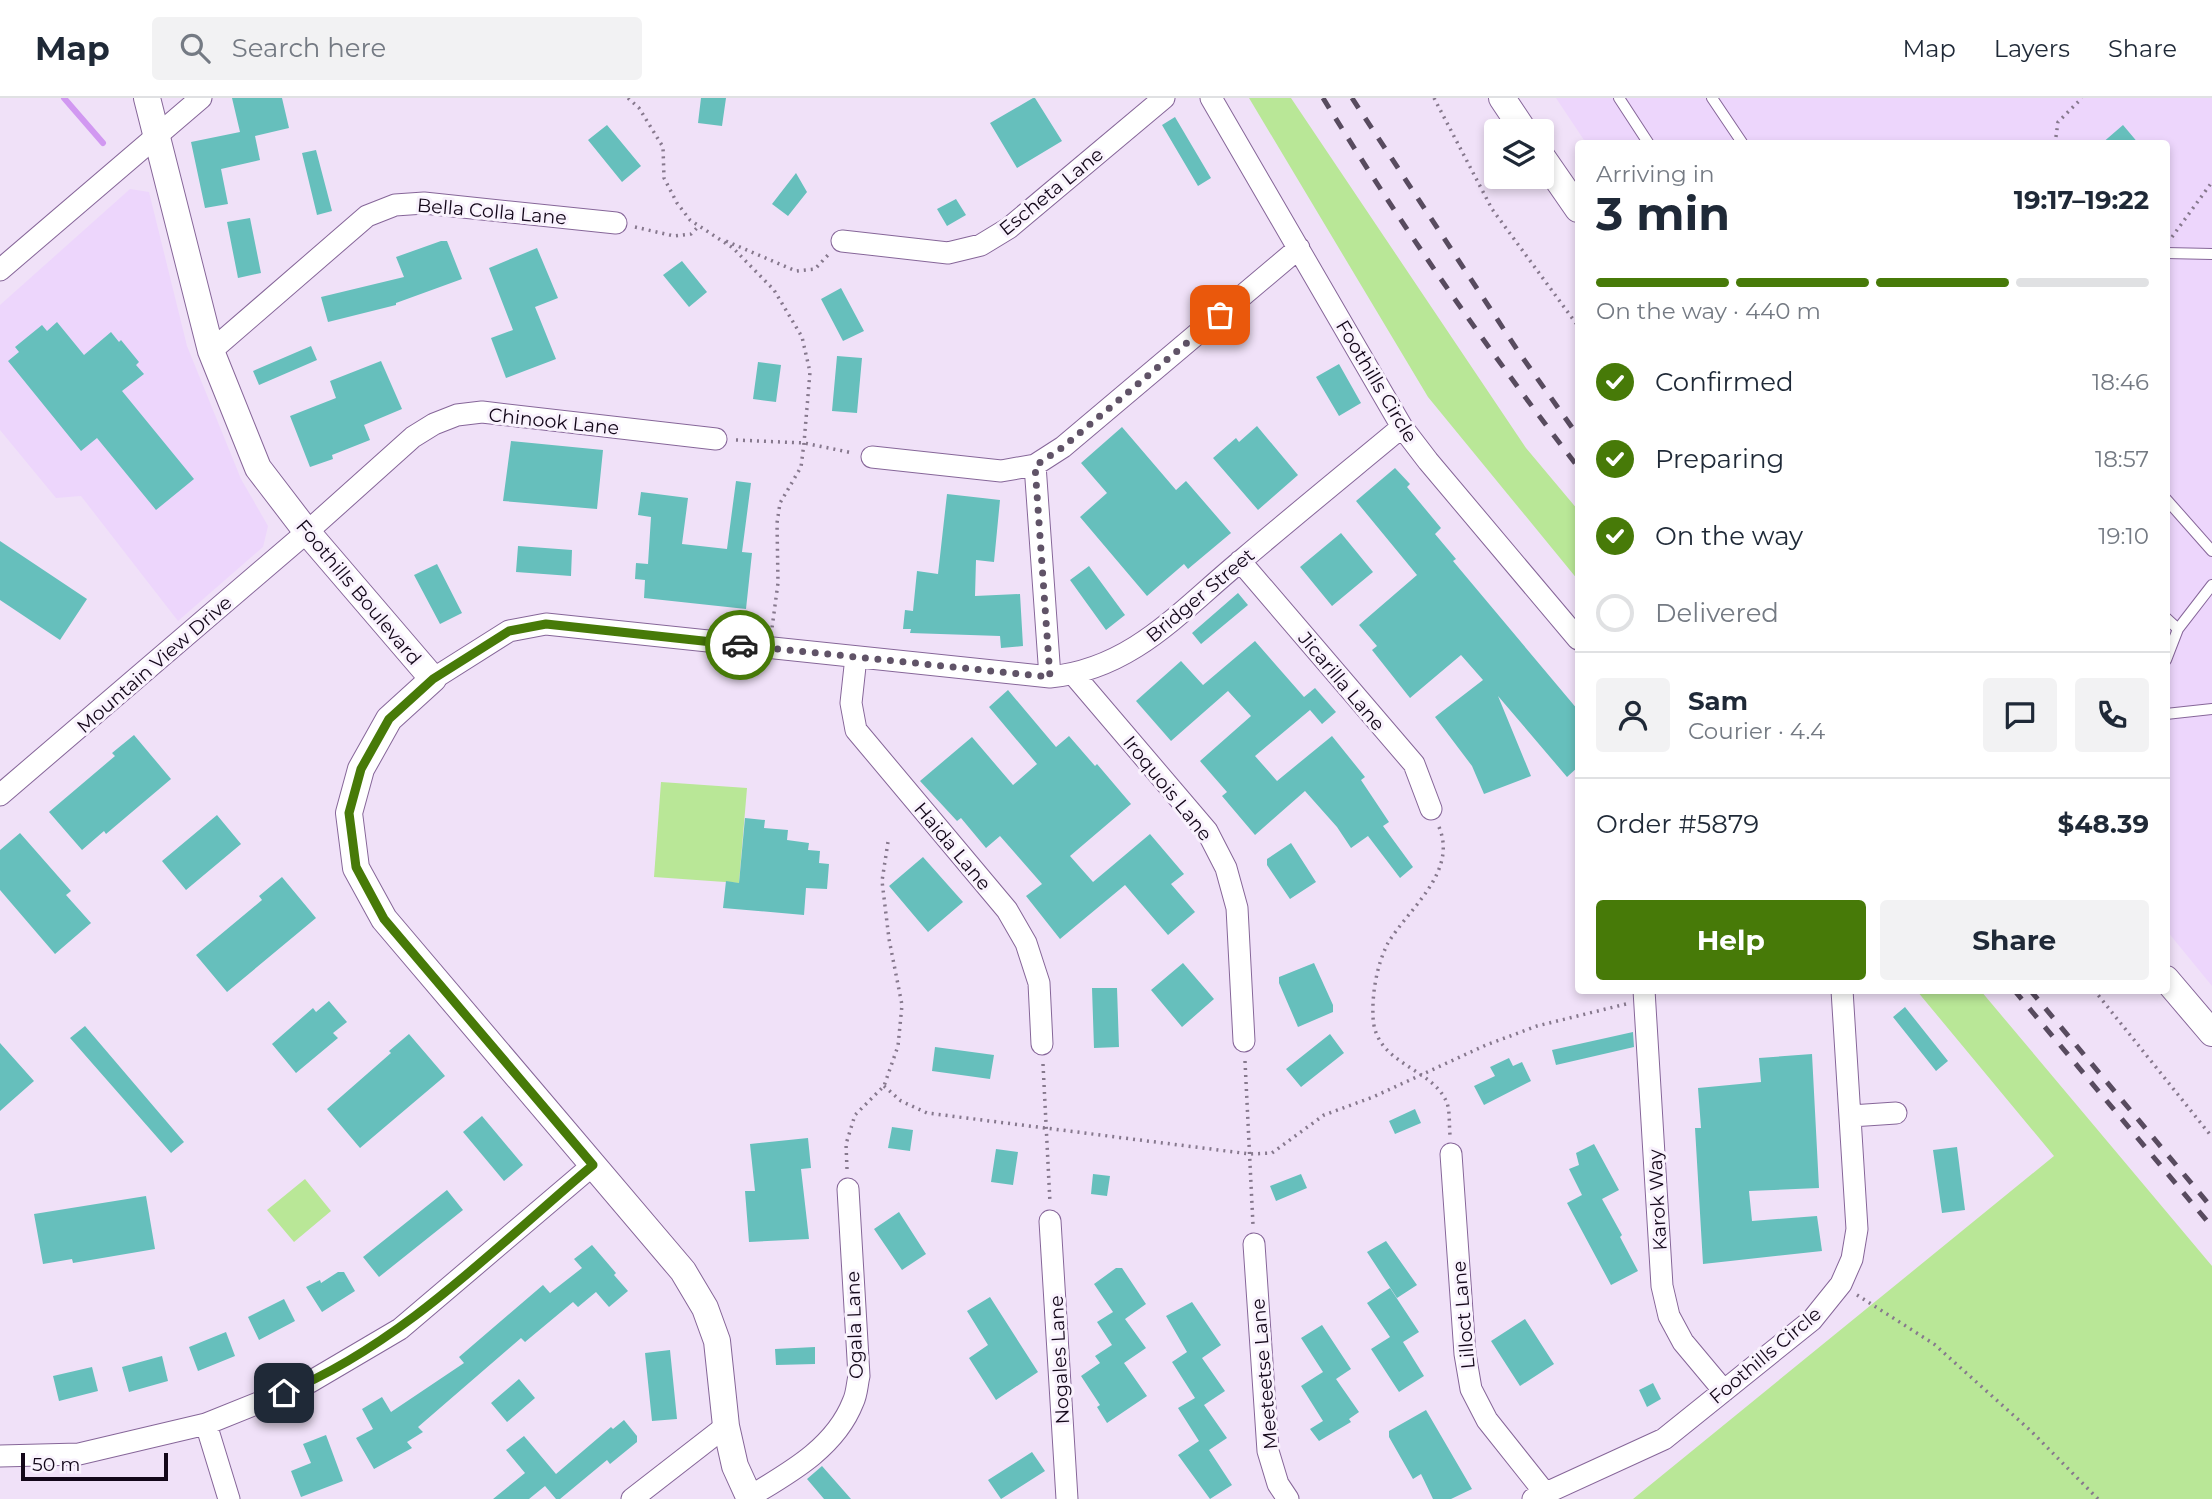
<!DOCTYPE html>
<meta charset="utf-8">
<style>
:root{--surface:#fff;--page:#f2f2f3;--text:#1f2937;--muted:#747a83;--line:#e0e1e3;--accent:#477a08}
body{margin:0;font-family:Montserrat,sans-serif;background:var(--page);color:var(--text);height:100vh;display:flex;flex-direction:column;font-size:26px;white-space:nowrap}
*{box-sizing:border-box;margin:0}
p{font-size:23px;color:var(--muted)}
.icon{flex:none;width:38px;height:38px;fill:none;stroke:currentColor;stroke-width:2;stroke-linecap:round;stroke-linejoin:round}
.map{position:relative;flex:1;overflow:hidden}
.sheet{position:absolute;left:1575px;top:42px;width:595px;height:854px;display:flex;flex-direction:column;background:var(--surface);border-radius:7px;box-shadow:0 4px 10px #0003}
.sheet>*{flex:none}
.controls{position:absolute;left:1484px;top:21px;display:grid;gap:14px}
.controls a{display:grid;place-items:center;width:70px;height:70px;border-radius:7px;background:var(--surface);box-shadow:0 4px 10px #0003;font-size:35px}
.scale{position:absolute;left:21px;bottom:18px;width:147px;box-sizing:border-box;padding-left:7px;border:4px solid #130719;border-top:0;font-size:19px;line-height:24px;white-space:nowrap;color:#130719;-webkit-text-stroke:5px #f9f2fd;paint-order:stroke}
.pin{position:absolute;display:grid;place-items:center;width:60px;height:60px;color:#fff;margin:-30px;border-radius:14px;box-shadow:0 4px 10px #0006}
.courier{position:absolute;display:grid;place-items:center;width:70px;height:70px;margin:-35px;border:5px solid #477a08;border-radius:50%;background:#fff;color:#222;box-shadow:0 2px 9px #0007}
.head em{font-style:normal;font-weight:700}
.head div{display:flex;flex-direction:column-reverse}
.head{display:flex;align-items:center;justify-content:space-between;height:119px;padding:0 21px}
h1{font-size:46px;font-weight:700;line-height:52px}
.bar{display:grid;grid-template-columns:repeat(4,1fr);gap:10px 7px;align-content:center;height:84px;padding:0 21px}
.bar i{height:9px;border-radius:5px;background:var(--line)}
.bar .selected{background:var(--accent)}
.bar p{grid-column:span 4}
.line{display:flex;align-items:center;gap:18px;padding:0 21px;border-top:2px solid var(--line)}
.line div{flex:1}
.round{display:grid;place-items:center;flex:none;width:74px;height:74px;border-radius:7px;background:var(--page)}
ol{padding:0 21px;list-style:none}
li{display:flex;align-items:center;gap:21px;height:77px}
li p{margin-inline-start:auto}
li .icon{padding:7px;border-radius:50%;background:var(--accent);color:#fff;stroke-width:4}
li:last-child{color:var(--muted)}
li i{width:38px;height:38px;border:4px solid var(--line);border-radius:50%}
.action{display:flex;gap:14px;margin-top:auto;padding:14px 21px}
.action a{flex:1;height:80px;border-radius:7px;background:var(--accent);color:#fff;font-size:28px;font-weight:700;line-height:80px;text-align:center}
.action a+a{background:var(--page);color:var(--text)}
header{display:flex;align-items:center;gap:42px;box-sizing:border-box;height:98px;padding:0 35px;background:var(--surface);border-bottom:2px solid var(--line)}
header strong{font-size:33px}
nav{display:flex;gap:38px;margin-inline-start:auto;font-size:24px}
.search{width:490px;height:63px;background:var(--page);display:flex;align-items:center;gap:18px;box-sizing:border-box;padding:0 24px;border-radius:7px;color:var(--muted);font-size:26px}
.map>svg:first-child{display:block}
.built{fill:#edd6fc}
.green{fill:#b9e797}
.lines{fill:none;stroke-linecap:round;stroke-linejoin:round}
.stream{stroke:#d198f1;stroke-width:6}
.building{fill:#66bfbc}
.service-casing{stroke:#866699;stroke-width:12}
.minor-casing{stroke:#866699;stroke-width:23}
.tertiary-casing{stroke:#866699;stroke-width:28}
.path{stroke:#86788d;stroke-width:3.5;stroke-dasharray:2 5;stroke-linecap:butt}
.service{stroke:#fff;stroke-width:10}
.minor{stroke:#fff;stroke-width:21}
.tertiary{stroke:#fff;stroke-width:26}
.rail{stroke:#584b5f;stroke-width:5;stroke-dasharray:12 12;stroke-linecap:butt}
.done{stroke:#605367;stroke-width:7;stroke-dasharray:0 12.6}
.route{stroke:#477a08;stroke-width:9}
.labels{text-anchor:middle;stroke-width:6;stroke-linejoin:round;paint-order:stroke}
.street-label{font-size:19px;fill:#130719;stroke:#f9f2fd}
</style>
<header>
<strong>Map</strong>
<div class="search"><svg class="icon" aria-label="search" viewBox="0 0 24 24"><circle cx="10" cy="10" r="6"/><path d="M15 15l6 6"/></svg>Search here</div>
<nav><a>Map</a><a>Layers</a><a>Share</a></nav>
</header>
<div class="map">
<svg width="2212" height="1401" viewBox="0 0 2212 1401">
<rect width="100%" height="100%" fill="#f0e1f8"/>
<!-- built -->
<path class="built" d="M1556 0H2212V888L2167 833 2166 46 1586 45Z
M130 91 149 94 187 248 241 381 268 428 263 449 178 523 81 398 56 400 0 332V207Z"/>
<!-- green -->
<path class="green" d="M1249 0H1291L1526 350 1578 412V482L1428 299Z
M661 684 747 690 739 785 654 779Z
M1917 893H1981L2212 1168V1401H1633L2054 1058Z
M305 1081 331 1113 294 1144 267 1112Z"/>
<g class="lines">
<!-- stream -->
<path class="stream" d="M64 0 103 45"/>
</g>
<!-- building -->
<path class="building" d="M232 0H282L289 30 255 38 260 62 221 71 228 106 205 110 191 44 240 34Z
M701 0H726L722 28 698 25Z
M1033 0H1035L1062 43 1017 70 990 25Z
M1175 19 1211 80 1198 88 1162 27Z
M607 27 641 68 622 84 588 42Z
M2123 27 2139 46H2101Z
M316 52 332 113 317 117 302 55Z
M796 75 807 94 788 118 772 106Z
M956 101 966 117 947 128 937 111Z
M250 120 261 175 238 180 227 124Z
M441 143H447L462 181 396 205V207L328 224 321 199 404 179 396 159Z
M537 150 558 200 535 209 556 261 506 280 491 240 513 232 489 170Z
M682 163 707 194 689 209 663 177Z
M841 190 864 233 843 243 821 201Z
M57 224 84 257 111 234 119 244 121 242 139 264 136 267 144 276 122 293 194 381 156 412 97 340 81 353 8 263 19 254 15 249 42 227 47 233Z
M311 248 317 262 259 287 253 273Z
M837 258 862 260 857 315 832 313Z
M381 263 402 311 364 327 370 342 332 357 333 361 310 369 290 318 336 300 330 283Z
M758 264 781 267 776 304 753 301Z
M1339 266 1361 305 1339 318 1316 279Z
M1257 328 1298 377 1258 412 1213 360 1236 340 1239 344Z
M1122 329 1176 392 1186 383 1231 435 1188 471 1184 466 1147 498 1080 419 1107 395 1081 365Z
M511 343 603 352 597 411 503 403Z
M1395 370 1410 386 1407 389 1441 430 1435 436 1456 461 1453 463 1578 612V669L1567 679 1498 598 1531 678 1484 696 1472 668 1435 619 1483 582 1461 557 1410 600 1372 552 1377 548 1359 527 1417 477 1356 403Z
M736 383 751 385 742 454 752 455 746 511 644 500 645 482 635 481 636 465 648 466 651 419 638 417 641 394 688 400 682 446 727 451Z
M947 396 1000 402 994 464 976 462 975 498 1020 496 1023 548 1001 550 1000 538 910 535 911 531H903L905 512 913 513 917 473 938 476Z
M1341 435 1373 474 1332 508 1300 469Z
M0 443 87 501 60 542 0 502Z
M518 448 572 452 571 478 516 474Z
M437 466 462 515 440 526 414 477Z
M1089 468 1125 517 1106 532 1070 482Z
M1238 495 1248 507 1201 546 1192 535Z
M1255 543 1304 599 1315 590 1336 614 1322 626 1310 612 1255 658 1277 683 1332 638 1365 679 1361 682 1389 724 1383 728 1413 769 1400 780 1368 738 1351 750 1337 729 1305 693 1255 737 1222 698 1227 694 1200 663 1251 618 1228 593 1171 643 1136 603 1181 563 1203 587Z
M1008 592 1056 649 1069 638 1095 668 1097 666 1131 706 1070 758 1093 784 1150 736 1184 776 1171 786 1195 814 1168 837 1125 787 1060 841 1026 798 1042 786 1000 738 986 750 961 720 957 723 920 683 972 639 1013 687 1037 666 989 609Z
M134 637 171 681 106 736 104 733 82 752 49 714 115 658 112 655Z
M217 717 241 746 186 792 162 763Z
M745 720 765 722 764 730 788 732 787 742 809 745 808 752 820 753 819 765 829 766 827 791 806 790 804 817 723 810 726 783 739 785Z
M20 735 71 793 66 797 91 825 55 856 0 792V752Z
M1291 745 1316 784 1290 801 1267 767V761Z
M923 759 963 804 928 834 889 788Z
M282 779 316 820 227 894 196 857 262 802 259 798Z
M1183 865 1214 901 1182 929 1151 892Z
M1314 865 1333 907V914L1298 929 1279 885V879Z
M1092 890H1117L1119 949 1094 950Z
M329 903 347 924 333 935 338 940 296 975 272 946 313 910 316 914Z
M1905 909 1948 963 1936 973 1893 919Z
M85 928 184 1044 171 1055 70 940Z
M1633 934 1634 949 1556 967 1552 952Z
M409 936 445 978 360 1050 327 1011 391 955 389 953Z
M1330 936 1344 955 1301 989 1286 971Z
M0 945 34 983 0 1013Z
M935 949 994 957 990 981 932 973Z
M1812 956 1819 1090 1749 1093 1752 1123 1817 1118 1822 1153 1703 1166 1695 1030H1701L1698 990 1761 984 1759 960Z
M1509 960 1513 968 1522 964 1531 983 1484 1007 1474 988 1495 978 1490 969Z
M1415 1011 1421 1025 1395 1036 1389 1023Z
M482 1018 523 1067 504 1083 463 1034Z
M892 1029 913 1032 910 1053 888 1050Z
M808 1040 811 1070 801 1071 809 1141 749 1144 745 1093H755L750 1046Z
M1594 1046 1619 1092 1602 1101 1622 1137 1620 1139 1638 1173 1611 1187 1567 1105 1582 1097 1569 1071 1579 1067 1576 1055Z
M1957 1049 1965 1112 1942 1115 1933 1052Z
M996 1051 1018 1054 1013 1087 991 1084Z
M1093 1076 1110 1078 1107 1098 1091 1096Z
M1301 1076 1307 1090 1276 1103 1270 1088Z
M447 1092 463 1112 379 1179 363 1159Z
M146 1098 155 1151 73 1165 72 1161 43 1166 34 1116Z
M899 1114 926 1156 902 1172 874 1131Z
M1386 1143 1417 1187 1397 1200 1367 1154Z
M592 1147 616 1175 614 1177 628 1193 609 1209 596 1194 578 1209 573 1204 525 1244 521 1240 418 1329 423 1334 407 1344 412 1350 374 1371 356 1340 373 1331 362 1311 382 1299 391 1314 464 1265 459 1259 543 1187 550 1195 582 1170 574 1161Z
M1116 1170H1122L1146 1206 1125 1221 1146 1250 1124 1265 1147 1298 1107 1325 1097 1309 1100 1307 1081 1278 1100 1265 1095 1258 1112 1247 1097 1224 1113 1214 1094 1186Z
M338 1174H344L355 1193 322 1214 306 1189 320 1182 321 1185Z
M1390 1190 1419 1234 1403 1244 1424 1278 1399 1294 1371 1251 1390 1239 1367 1205Z
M990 1199 1038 1274 996 1302 969 1260 988 1247 967 1213Z
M284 1201 295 1223 259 1242 248 1219Z
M1192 1204 1221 1247 1202 1260 1225 1293 1204 1307 1227 1340 1209 1352 1232 1387 1210 1401 1178 1357 1199 1343 1178 1310 1195 1300 1172 1264 1187 1254 1166 1218Z
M1525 1221 1554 1266 1520 1288 1491 1243Z
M1322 1227 1351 1271 1336 1281 1359 1314 1349 1321 1351 1324 1319 1343 1310 1331 1323 1323 1301 1288 1323 1274 1301 1240Z
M226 1234 235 1258 198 1273 189 1249Z
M815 1249V1266L776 1267 775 1251Z
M670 1252 677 1321 652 1323 645 1255Z
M162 1258 168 1283 129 1294 122 1269Z
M92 1269 98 1293 59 1303 53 1278Z
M519 1281 535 1300 507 1324 491 1305Z
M1653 1285 1661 1301 1647 1309 1639 1292Z
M1426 1312 1472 1391 1451 1401H1433L1421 1376 1413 1381 1389 1339V1333Z
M624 1322 637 1338V1344L610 1366 607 1362 560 1401H556L545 1388 529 1401H493L525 1375 506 1352 524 1338 556 1376 611 1329 613 1331Z
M326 1337 343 1383 301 1399 291 1373 311 1365 303 1346Z
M1032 1354 1045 1373 1001 1401 988 1382Z
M822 1368 851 1401H824L807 1381Z"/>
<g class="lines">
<defs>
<path id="service" d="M1619 0 1649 46
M1712 0 1743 46
M2166 155 2212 156
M2166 401 2212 453
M2166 520 2178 531
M2166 562 2178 531 2212 487
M2166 616 2212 611"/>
<path id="minor" d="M1211 0 1402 329 1428 363 1578 541
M842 143 948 155 981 147 1009 130 1164 0
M0 172 201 0
M211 253 367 118 395 107 424 105 616 125
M872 359 1001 373 1035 367 1063 349 1299 150
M1035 367 1050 579
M1240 463 1414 666 1431 711
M856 559 851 605 856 632 1007 812 1026 845 1039 885 1042 946
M1074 577 1207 733 1226 770 1237 810 1244 943
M433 581 509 533 546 526 1050 579C1133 571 1181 512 1242 462 1295 417 1349 373 1402 329
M0 697 307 434 413 339 434 326 457 317 482 314 716 341
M1644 892 1662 1188 1669 1218 1683 1244 1724 1293
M1851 1018 1896 1015
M1451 1056 1465 1256 1471 1291 1487 1322 1545 1395
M1050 1123 1067 1401
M1254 1146 1268 1353 1278 1386 1288 1401
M206 1326 229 1401
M0 1358 79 1356 206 1326 310 1284 400 1231 593 1067
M749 1399C789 1375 835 1350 853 1304 857 1296 857 1286 859 1278L848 1091
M632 1401 726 1328
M1533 1401 1664 1341 1812 1222 1841 1186 1852 1161 1857 1131 1842 892"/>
<path id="tertiary" d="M147 0 211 253 258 370 307 434 433 581 389 621 361 671 349 715 356 770 384 821 683 1173 705 1210 717 1243 726 1328 735 1368 750 1401
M1502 0 1524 33
M1542 59 1578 111
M2166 881 2212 935"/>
</defs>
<!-- service casing -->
<use href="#service" class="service-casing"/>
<!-- minor casing -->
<use href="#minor" class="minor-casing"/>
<!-- tertiary casing -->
<use href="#tertiary" class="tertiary-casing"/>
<!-- path -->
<path class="path" d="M628 0 639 10 663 49 664 80 677 105 690 122 733 150 774 192 802 239 810 274 804 345 801 369 780 405 777 425 778 485 772 530
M1434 0 1492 111 1578 228
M2055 46 2058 24 2082 0
M635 129 674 138 691 136 699 128
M2172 139 2212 84
M726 143 796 173 815 171 828 157
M736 342 804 345 853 355
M1439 729C1458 774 1409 810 1388 845 1377 866 1372 895 1373 918 1374 967 1433 969 1447 1005 1450 1013 1449 1027 1450 1037
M2094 892 2212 1039
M1245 963 1253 1127
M1043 966 1050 1105
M884 988 901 1003 927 1015 1250 1056 1272 1055 1324 1017 1373 999 1486 947 1537 928 1626 906
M847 1071 846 1046 855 1017 884 988 898 948 902 907 889 841 882 783 888 744
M1857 1197 1934 1246 2031 1333 2098 1401"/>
<!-- service -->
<use href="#service" class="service"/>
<!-- minor -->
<use href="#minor" class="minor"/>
<!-- tertiary -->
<use href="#tertiary" class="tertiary"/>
<!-- rail -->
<path class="rail" d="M1323 0C1401 127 1487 251 1578 369
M1352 0 1520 256 1578 338
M2014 892 2212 1129
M2030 892 2212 1110"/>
</g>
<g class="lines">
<!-- done -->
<path class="done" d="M740 547 1050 579 1035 368 1063 349 1220 217"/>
<!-- route -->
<path class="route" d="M284 1295C401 1247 497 1148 593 1067L384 821 356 769 349 715 361 671 389 621 433 581 509 533 546 526 740 547"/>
</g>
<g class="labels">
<!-- street labels -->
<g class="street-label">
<text transform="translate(1051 93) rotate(-39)" y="7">Escheta Lane</text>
<text transform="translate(492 113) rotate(5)" y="7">Bella Colla Lane</text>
<text transform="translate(1377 283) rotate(59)" y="7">Foothills Circle</text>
<text transform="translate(554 323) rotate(6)" y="7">Chinook Lane</text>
<text transform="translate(359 494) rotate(50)" y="7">Foothills Boulevard</text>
<text transform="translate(1200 497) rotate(-40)" y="7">Bridger Street</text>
<text transform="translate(154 566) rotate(-41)" y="7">Mountain View Drive</text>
<text transform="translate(1342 583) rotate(50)" y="7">Jicarilla Lane</text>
<text transform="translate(1168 690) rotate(51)" y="7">Iroquois Lane</text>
<text transform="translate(953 748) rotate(50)" y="7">Haida Lane</text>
<text transform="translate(1657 1102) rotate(-93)" y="7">Karok Way</text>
<text transform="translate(1463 1217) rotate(-95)" y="7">Lilloct Lane</text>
<text transform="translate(854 1227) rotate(-92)" y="7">Ogala Lane</text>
<text transform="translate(1765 1257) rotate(-40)" y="7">Foothills Circle</text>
<text transform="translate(1059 1262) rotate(-93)" y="7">Nogales Lane</text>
<text transform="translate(1264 1276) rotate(-95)" y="7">Meeteetse Lane</text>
</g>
</g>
</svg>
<div class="controls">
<a><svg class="icon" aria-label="layers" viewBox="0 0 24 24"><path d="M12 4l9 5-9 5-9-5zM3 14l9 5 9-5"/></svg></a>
</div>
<div class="scale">50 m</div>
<div class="pin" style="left:1220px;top:217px;background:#ea580c"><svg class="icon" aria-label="bag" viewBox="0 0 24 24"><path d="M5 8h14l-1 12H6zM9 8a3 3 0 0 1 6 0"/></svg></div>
<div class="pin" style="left:284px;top:1295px;background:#1f2937"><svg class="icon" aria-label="home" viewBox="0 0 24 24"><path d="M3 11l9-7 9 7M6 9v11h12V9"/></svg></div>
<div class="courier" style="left:740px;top:547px"><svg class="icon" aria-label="car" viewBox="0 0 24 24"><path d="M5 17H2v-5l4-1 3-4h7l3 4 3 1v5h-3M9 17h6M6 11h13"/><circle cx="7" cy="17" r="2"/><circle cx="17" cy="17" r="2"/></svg></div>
<section class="sheet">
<div class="head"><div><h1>3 min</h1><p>Arriving in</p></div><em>19:17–19:22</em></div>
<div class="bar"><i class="selected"></i><i class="selected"></i><i class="selected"></i><i></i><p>On the way · 440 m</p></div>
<ol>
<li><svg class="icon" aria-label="check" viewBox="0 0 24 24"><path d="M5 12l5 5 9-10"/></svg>Confirmed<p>18:46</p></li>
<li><svg class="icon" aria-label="check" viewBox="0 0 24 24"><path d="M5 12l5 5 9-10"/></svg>Preparing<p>18:57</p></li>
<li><svg class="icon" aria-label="check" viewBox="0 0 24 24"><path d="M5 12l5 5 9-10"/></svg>On the way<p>19:10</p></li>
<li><i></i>Delivered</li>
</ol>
<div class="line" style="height:126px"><a class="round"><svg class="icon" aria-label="person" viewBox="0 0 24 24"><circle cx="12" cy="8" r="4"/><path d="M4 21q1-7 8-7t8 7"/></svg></a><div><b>Sam</b><p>Courier · 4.4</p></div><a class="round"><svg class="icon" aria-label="chat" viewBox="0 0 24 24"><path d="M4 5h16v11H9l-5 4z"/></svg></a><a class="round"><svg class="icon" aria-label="phone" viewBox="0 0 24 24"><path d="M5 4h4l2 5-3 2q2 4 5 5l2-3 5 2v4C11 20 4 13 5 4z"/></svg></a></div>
<div class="line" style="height:91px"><div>Order #5879</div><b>$48.39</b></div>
<div class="action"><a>Help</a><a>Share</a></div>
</section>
</div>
